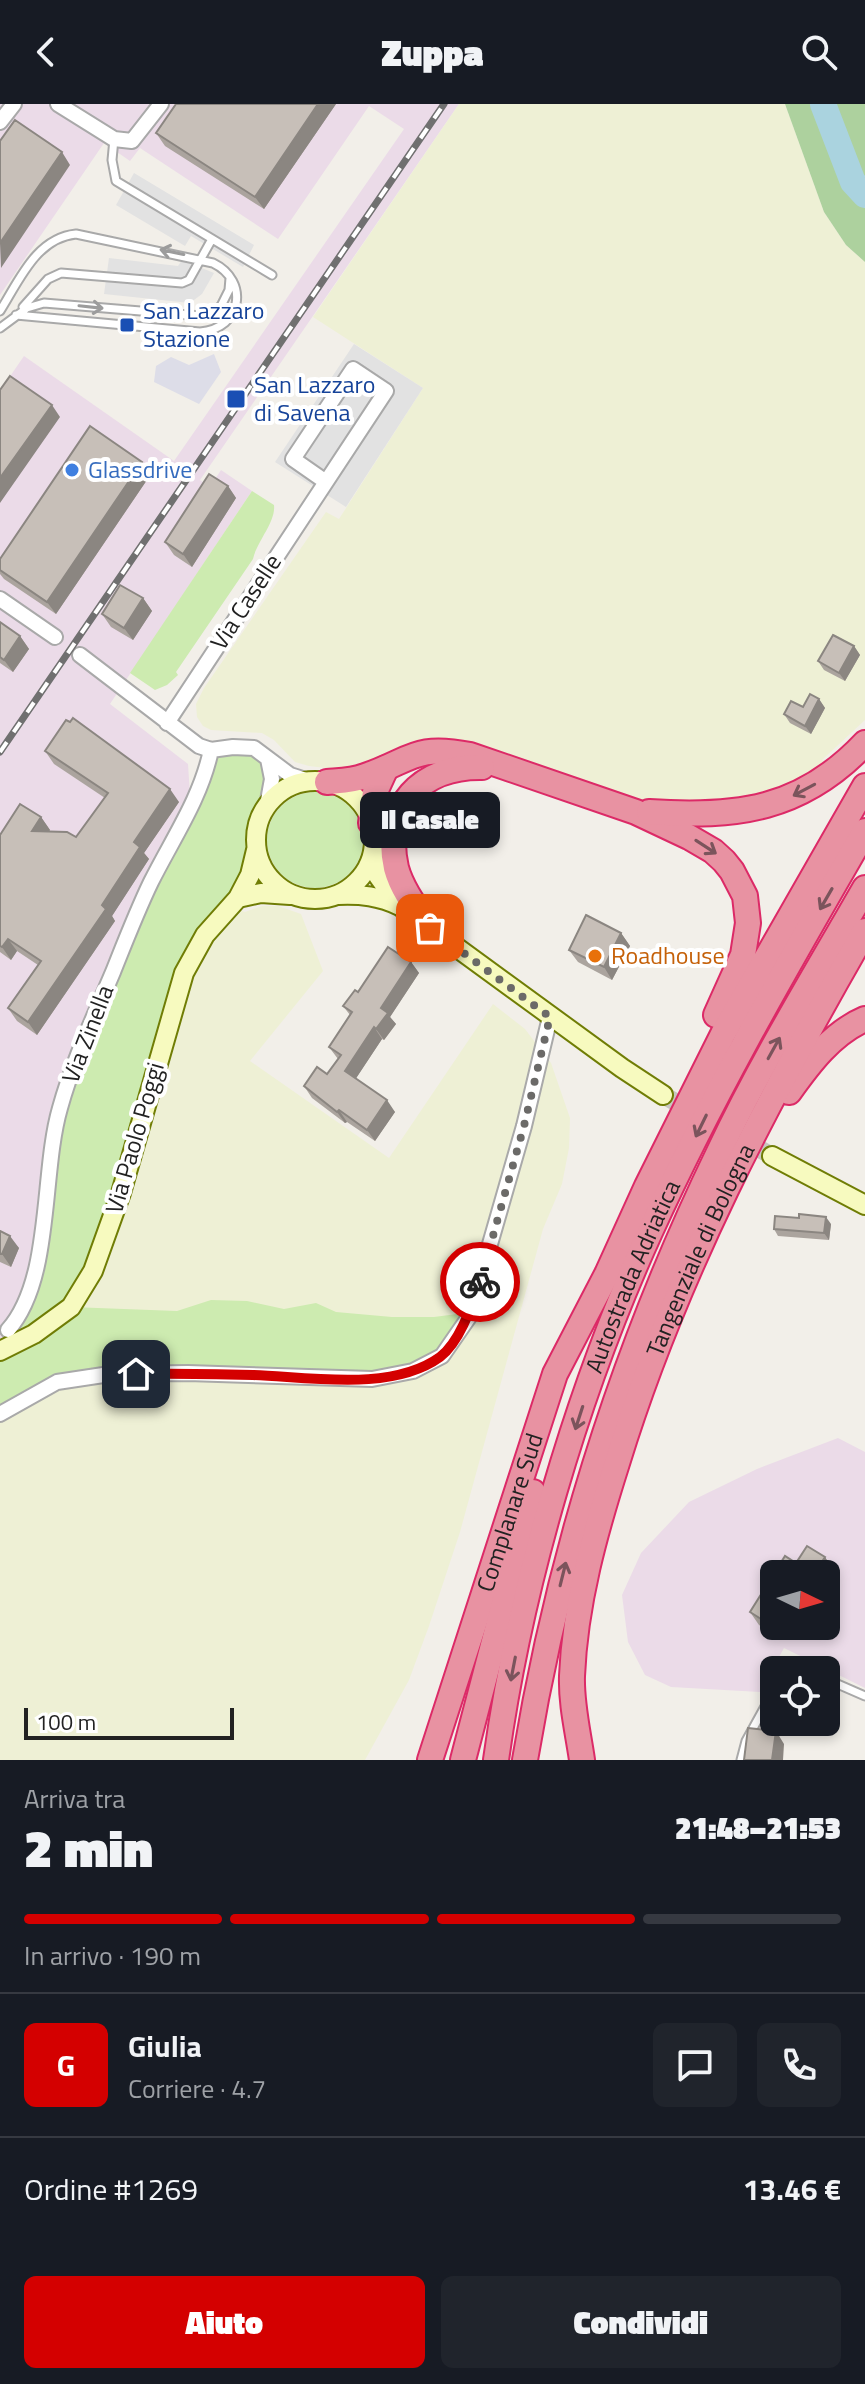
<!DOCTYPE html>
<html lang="it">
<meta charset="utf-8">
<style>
:root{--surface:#171b24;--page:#20242c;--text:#f1f3f6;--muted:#9ea1a6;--line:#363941;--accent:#d40000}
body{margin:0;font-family:"Titillium Web",sans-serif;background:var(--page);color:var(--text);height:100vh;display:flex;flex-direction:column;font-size:30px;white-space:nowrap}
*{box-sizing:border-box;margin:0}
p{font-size:26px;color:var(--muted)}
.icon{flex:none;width:44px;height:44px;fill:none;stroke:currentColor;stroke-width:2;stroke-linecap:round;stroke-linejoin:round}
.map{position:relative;height:1656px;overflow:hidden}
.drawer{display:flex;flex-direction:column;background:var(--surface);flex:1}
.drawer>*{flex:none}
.needle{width:52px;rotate:95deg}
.controls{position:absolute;left:760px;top:1456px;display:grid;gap:16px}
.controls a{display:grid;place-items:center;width:80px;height:80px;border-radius:12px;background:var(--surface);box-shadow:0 4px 12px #0003;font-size:40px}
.scale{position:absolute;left:24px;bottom:20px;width:210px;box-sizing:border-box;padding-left:8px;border:4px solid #222;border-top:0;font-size:22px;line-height:28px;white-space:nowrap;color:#222;-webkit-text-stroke:6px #fff;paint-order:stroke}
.pin{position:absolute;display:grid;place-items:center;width:68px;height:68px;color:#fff;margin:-34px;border-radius:16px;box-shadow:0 4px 12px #0006}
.courier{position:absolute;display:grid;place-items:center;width:80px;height:80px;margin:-40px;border:6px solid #d40000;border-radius:50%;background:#fff;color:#222;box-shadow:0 2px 10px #0007}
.bubble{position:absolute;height:56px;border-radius:12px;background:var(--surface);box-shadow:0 4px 12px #0003;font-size:26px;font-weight:800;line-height:56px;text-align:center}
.headline em{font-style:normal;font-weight:800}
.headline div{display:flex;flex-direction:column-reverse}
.headline{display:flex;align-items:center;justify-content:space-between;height:136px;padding:0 24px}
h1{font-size:52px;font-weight:800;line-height:60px}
.bar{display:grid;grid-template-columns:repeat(4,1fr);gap:12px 8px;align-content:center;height:96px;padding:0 24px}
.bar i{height:10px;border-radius:6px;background:var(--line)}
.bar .current{background:var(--accent)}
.bar p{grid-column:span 4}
.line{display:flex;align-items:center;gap:20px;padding:0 24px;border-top:2px solid var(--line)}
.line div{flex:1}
.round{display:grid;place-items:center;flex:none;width:84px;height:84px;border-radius:12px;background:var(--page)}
.action{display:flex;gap:16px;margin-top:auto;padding:16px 24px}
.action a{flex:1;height:92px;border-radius:12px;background:var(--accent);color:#fff;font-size:32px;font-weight:800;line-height:92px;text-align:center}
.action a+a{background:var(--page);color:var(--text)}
header{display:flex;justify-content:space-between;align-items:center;height:104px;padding:0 24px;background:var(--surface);font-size:36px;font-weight:800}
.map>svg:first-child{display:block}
.industrial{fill:#ebdbe8;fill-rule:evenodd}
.farmland{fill:#eef0d5}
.grass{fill:#cdebb0}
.forest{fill:#add19e}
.parking{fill:#e2e2e2}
.plaza{fill:#dddde8}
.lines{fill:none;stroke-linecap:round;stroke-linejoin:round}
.river{stroke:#aad3df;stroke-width:26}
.secondary-tunnel{stroke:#c8c6c1;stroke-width:18;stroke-dasharray:18 9;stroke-linecap:butt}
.lane-casing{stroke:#a9a9a9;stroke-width:11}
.street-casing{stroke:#a9a9a9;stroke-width:18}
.secondary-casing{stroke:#707d05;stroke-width:22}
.highway-casing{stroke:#dc2a67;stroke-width:28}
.lane{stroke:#fff;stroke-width:7}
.street{stroke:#fff;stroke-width:14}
.secondary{stroke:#f7fabf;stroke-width:18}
.highway{stroke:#e892a2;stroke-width:24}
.rail-casing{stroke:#707070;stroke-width:7}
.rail{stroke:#fff;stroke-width:4;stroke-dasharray:12;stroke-linecap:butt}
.wall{fill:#aba49e}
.shaded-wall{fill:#8b8681}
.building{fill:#c7bfb8;stroke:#8b8681;stroke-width:2}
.oneway{stroke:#9c9c9c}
.oneway2{stroke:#7b545c}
.done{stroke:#6b6a68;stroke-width:8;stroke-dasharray:0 14.4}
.route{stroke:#d40000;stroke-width:10}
.transit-dot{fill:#1a4fb4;stroke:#fff;stroke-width:3}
.shop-dot{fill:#3f7fe0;stroke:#fff;stroke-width:3}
.food-dot{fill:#e8710a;stroke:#fff;stroke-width:3}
.labels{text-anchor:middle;stroke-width:8;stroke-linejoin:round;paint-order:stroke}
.transit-label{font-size:24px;fill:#164399;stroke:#fff;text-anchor:start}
.shop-label{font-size:24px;fill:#366cbe;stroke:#fff;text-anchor:start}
.street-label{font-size:24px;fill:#222;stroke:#fff}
.food-label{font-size:24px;fill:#c56008;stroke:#fff;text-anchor:start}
</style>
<header><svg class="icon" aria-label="back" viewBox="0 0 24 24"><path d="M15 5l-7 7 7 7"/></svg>Zuppa<svg class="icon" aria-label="search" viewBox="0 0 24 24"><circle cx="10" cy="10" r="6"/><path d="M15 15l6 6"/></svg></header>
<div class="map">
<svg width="865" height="1656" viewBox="0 0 865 1656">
<rect width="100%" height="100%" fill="#f2efe9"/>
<!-- industrial -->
<path class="industrial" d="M0 0H459L200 376 210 383 221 366 252 387 110 600 188 660 190 691 47 1159 0 1282V287L24 252 174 357 404 25 369 2 278 135 140 44 130 57 104 39 0 191Z
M838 1334 865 1348V1584L784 1544 760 1588 671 1583 645 1571 628 1538 622 1491 641 1449 689 1398 757 1365ZM774 1470H826V1522H774Z"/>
<!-- farmland -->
<path class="farmland" d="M459 0H785L824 108 846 141 865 158V616L822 656 828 665 761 696 692 703 639 696 472 638 441 636 412 639 393 645 368 663 342 666 309 662 295 658 274 636 262 629 211 626 203 622 197 613 196 600 204 584 326 408 339 415 423 284 313 213Z
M217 798 245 808 262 802H278L301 810 323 867 250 957 389 1054 493 900 525 925 551 959 570 1014 569 1044 562 1080 543 1125 460 1428 429 1522 409 1576 365 1656H0V1282Z"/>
<!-- grass -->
<path class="grass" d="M252 387 274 401C276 418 257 437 253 455L176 568 178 571 167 581 155 586 130 569Z
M233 643 268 655 267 702 259 716 256 746 250 771 205 831 121 1089 71 1203 177 1207 211 1196 247 1197 284 1205 316 1199 336 1208 392 1213H434L457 1210 469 1213 442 1252 372 1275 110 1270 57 1278 0 1309V1242L8 1226 21 1211 59 1006 211 646Z
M267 736a48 48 0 1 1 96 0a48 48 0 1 1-96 0Z"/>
<!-- forest -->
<path class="forest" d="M785 0H865V158L846 141 824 108Z"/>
<!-- parking -->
<path class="parking" d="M134 69 254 141 243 163 191 132 185 142 116 101Z
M109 154 178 162 182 156 214 169 202 190 190 199 104 190Z
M354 240 423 284 346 403 275 358Z"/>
<!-- plaza -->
<path class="plaza" d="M214 250 221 268 199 300 154 278 156 262 171 253 189 261Z"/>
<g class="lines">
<!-- river -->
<path class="river" d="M823 0 853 78 865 91"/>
<!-- secondary-tunnel -->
<path class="secondary-tunnel" d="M663 991 772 1052"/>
<defs>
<path id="lane" d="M114 35 112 56 116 77 272 171
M23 203 48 175 61 169 182 179 189 176 212 135
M0 207C19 177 36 134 76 130L213 159C250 177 242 225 200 228L16 211
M0 224 27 204 44 199 201 212 209 211 221 202 229 186 230 174
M826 1575 865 1592
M741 1656 746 1637 774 1586"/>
<path id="street" d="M58 0 114 35 132 37 161 0
M0 18 14 0
M0 495 55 533
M80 551 199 642 211 646 233 643 254 644 290 671 309 677
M167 619 386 287 353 265 293 355 326 378
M267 702 272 675 268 655
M8 1226C53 1175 41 1069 60 1004 73 957 94 913 113 868 125 838 137 807 151 778 173 734 201 694 211 646
M0 1310 57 1278 110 1270 188 1269 372 1275 413 1267 442 1252 469 1213 524 1022 550 913"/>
<path id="secondary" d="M256 736a59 59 0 1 1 118 0a59 59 0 1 1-118 0Z
M373 749 378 772 398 800
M338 791C361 790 379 792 400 802L622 964 663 991
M238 794 261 789 290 791
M772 1052 865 1101
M0 1247 34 1230 71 1203 93 1167 121 1089 184 869 205 831 238 794 250 771 256 746"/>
<g id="highway">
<path d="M327 678C339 677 353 677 365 672 412 656 414 640 470 651L636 708 689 733 713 747 724 757 732 767 745 792 748 819 743 851 716 911"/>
<path d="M649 708C737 714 802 706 865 639"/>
<path d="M371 719 375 688 386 664"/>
<path d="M430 824C417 805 402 786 396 764 382 702 422 662 482 663"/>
<path d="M789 988C809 960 832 929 865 915"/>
<path id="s1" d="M430 1656 555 1270 607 1170 647 1082 723 930 865 682"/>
<path d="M463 1656 533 1388"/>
<path id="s2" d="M496 1656C520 1482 577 1288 650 1128 713 989 789 859 865 727"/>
<path d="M525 1656C560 1444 625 1242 719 1048 762 957 815 871 865 784"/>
<path id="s3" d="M582 1656C578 1628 571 1600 572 1572 575 1499 595 1428 617 1359 675 1170 767 997 865 827"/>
</g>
</defs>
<!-- lane casing -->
<use href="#lane" class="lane-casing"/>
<!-- street casing -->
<use href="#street" class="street-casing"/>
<!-- secondary casing -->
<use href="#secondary" class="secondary-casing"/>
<!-- highway casing -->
<use href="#highway" class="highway-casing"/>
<!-- lane -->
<use href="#lane" class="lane"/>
<!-- street -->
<use href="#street" class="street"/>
<!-- secondary -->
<use href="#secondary" class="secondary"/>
<!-- highway -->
<use href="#highway" class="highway"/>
<defs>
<path id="rail" d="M0 648 444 0"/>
</defs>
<!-- rail casing -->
<use href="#rail" class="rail-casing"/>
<!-- rail -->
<use href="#rail" class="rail"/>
</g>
<!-- wall -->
<path class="wall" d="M336 0 264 105 165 42 156 29Z
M151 370 56 510 4 475 0 470V455Z
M228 382 236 394 192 463 174 451 165 438Z
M143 494 152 507 133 536 111 523 102 510Z
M0 518 20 532 29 545 13 568 0 559Z
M854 542 860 551 845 577 824 566 818 557Z
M819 595 825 604 811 630 790 619 784 610Z
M45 647 179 698 144 749 149 755 112 812 115 817 37 931 17 917 8 904 38 861 17 847 11 856 0 848V731L41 713 50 726 49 727 76 733 105 694 54 660Z
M621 829 630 842 612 876 578 858 569 846Z
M411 858 419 869 390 913 396 920 384 936 382 935 356 974 395 1008 375 1037 347 1018 345 1019 312 994 304 982 327 970 338 955 329 943 350 911 343 902 358 888Z
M831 1120 829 1136 778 1132 774 1125Z
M0 1127 19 1144 11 1163 0 1158Z
M807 1442 825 1453 833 1466 826 1478V1470H774V1522H788L781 1535 759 1521 750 1508 785 1452 796 1459Z"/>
<!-- shaded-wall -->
<path class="shaded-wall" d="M318 0H336L264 105 255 93Z
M62 48 70 61 1 164 0 139Z
M52 301 60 313 0 399V374Z
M142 358 151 370 56 510 47 498Z
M228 382 236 394 192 463 183 450Z
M143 494 152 507 133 536 124 524Z
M20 532 29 545 13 568 4 556Z
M854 542 860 551 845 577 839 569Z
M819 595 825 604 811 630 805 622Z
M170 685 179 698 144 749 149 755 112 812 115 817 37 931 28 918 102 801 134 738Z
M41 713 50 726 41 740 32 727Z
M621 829 630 842 612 876 604 863Z
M8 835 17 847 11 856 2 843Z
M411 858 419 869 390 913 396 920 384 936 376 925 381 904Z
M374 923 382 935 353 979 345 967Z
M387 996 395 1008 375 1037 367 1026Z
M339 1006 347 1018 345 1019 337 1008Z
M826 1113 831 1120 829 1136 824 1129Z
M10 1132 19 1144 11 1163 2 1150Z
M825 1453 833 1466 826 1478V1470H814Z
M774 1518V1522H788L781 1535 772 1522Z
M776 1627 784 1640 783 1656H772Z"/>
<!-- building -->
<path class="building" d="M176 0H318L255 93 156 29Z
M15 16 62 48 0 139V37Z
M10 272 52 301 0 374V286Z
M90 322 142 358 47 498 0 466V455Z
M209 370 228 382 183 450 165 438Z
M120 481 143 494 124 524 102 510Z
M0 518 20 532 4 556 0 553Z
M833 531 854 542 839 569 818 557Z
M810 590 819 595 805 622 784 610 791 597 803 603Z
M73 614 170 685 134 738 140 743 102 801 106 805 28 918 8 904 41 857 8 835 2 843 0 842V731L20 700 41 713 32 727 67 728 76 733 108 689 45 647 66 616 70 618Z
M586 811 621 829 604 863 569 846Z
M388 843 411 858 381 904 388 909 376 925 374 923 345 967 387 996 367 1026 339 1006 337 1008 304 982 317 963 327 970 341 951 329 943 352 908 343 902 355 886 358 888Z
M799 1110 826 1113 824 1129 774 1125 775 1112 799 1114Z
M0 1127 10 1132 2 1150H0Z
M807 1442 825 1453 814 1470H774V1518L772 1522 750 1508 785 1452 796 1459Z
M748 1624 776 1627 772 1656H744Z"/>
<!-- one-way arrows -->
<defs><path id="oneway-shaft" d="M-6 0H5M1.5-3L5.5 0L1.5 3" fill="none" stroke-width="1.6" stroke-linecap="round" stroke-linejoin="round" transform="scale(2)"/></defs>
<g class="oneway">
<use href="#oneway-shaft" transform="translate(172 148) rotate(-168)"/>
<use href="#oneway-shaft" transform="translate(91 203) rotate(6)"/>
</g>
<g class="oneway2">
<use href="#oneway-shaft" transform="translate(804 686) rotate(152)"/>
<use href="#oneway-shaft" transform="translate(706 743) rotate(33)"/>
<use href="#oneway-shaft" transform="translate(826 795) rotate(120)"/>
<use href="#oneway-shaft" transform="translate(774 944) rotate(-61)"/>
<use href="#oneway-shaft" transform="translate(701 1022) rotate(116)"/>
<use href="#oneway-shaft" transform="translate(579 1314) rotate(108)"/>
<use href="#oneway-shaft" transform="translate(563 1470) rotate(-76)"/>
<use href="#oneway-shaft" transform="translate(513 1565) rotate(101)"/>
</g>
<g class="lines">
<!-- done -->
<path class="done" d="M430 824 550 913 524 1022 480 1178"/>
<!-- route -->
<path class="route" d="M136 1270C175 1269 214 1270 253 1271 309 1273 392 1288 440 1253 460 1238 472 1201 480 1178"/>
</g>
<!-- markers -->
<g class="transit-dot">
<rect x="119" y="213" width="16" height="16" rx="4"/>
<rect x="226" y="285" width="20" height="20" rx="4"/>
</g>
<circle class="shop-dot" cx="72" cy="366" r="8"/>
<circle class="food-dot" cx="595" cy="852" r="8"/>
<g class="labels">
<!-- transit labels -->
<g class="transit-label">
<text x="143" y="215">San Lazzaro<tspan x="143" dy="28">Stazione</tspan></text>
<text x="254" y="289">San Lazzaro<tspan x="254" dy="28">di Savena</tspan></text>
</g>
<!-- shop labels -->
<g class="shop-label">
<text x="88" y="374">Glassdrive</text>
</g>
<!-- street labels -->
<g class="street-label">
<text transform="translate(246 498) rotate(-57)" y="8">Via Caselle</text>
<text transform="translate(88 930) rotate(-69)" y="8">Via Zinella</text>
<text transform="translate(135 1034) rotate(-74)" y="8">Via Paolo Poggi</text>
<text dy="8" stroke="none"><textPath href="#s3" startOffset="532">Tangenziale di Bologna</textPath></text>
<text dy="8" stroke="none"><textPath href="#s2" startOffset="504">Autostrada Adriatica</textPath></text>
<text dy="8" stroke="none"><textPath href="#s1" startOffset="260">Complanare Sud</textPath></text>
</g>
<!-- food labels -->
<g class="food-label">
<text x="611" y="860">Roadhouse</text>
</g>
</g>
</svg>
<div class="controls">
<a><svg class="needle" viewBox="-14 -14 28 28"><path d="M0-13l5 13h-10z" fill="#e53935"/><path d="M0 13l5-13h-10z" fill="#9ea1a6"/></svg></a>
<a><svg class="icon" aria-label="locate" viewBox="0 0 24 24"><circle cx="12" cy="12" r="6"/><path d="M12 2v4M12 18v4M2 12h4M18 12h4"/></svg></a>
</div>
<div class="scale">100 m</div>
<div class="pin" style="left:430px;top:824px;background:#ea580c"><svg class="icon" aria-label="bag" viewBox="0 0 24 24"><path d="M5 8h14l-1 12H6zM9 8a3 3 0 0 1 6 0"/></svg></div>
<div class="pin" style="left:136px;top:1270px;background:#1f2937"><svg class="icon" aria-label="home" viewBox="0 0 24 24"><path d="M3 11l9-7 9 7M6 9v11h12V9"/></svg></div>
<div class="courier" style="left:480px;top:1178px"><svg class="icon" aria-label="bike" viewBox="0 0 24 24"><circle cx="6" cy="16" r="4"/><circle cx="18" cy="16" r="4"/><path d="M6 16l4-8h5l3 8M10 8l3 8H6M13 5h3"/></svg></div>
<div class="bubble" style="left:360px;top:688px;width:140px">Il Casale</div>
</div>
<section class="drawer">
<div class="headline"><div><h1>2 min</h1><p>Arriva tra</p></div><em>21:48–21:53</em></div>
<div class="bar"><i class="current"></i><i class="current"></i><i class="current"></i><i></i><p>In arrivo · 190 m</p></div>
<div class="line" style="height:144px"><b class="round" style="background:var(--accent);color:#fff">G</b><div><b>Giulia</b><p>Corriere · 4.7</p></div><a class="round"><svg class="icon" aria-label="chat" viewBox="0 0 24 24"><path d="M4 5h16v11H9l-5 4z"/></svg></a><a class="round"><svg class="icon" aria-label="phone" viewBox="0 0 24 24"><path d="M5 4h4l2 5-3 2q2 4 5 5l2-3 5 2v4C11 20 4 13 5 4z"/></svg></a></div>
<div class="line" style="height:104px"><div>Ordine #1269</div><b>13.46 €</b></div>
<div class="action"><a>Aiuto</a><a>Condividi</a></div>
</section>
